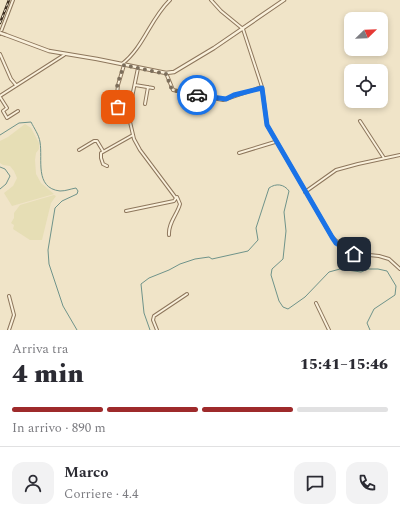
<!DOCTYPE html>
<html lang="it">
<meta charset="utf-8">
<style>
:root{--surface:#fff;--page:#f2f2f3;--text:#2b2b33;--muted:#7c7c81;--line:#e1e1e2;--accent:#9e2a2b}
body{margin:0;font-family:Spectral,serif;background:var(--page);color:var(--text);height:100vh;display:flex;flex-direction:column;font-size:15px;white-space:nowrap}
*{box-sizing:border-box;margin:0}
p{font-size:13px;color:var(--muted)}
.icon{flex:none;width:22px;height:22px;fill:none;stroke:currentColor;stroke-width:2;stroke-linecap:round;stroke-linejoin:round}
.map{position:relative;height:330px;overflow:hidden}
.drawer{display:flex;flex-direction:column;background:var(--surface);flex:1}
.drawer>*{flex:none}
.needle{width:26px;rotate:67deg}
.buttons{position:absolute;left:344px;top:12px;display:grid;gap:8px}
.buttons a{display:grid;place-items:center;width:44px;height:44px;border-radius:8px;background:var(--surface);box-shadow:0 2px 6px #0003;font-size:20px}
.pin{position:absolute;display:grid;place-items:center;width:34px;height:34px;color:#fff;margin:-17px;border-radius:8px;box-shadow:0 2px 6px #0006}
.courier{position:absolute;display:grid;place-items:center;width:40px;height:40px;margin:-20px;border:3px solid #1a73e8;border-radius:50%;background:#fff;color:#222;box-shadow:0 1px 5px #0007}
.headline em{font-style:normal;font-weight:800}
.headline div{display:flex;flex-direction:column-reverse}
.headline{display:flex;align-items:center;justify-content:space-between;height:68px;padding:0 12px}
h1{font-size:26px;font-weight:800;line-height:30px}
.bar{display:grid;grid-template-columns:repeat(4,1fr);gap:6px 4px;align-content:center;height:48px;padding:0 12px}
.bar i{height:5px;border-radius:3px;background:var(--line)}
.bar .selected{background:var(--accent)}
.bar p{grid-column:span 4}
.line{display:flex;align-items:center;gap:10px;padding:0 12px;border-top:1px solid var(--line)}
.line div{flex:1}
.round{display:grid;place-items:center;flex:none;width:42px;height:42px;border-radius:12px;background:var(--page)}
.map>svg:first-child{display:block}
.farmland{fill:#e6deb5}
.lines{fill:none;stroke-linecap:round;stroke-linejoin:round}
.stream{stroke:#6f938a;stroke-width:1}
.minor-casing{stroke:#8d765c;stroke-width:4}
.tertiary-casing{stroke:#8d765c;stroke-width:4.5}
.minor{stroke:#faf1dc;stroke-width:2}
.tertiary{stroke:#faf1dc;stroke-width:2.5}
.rail-casing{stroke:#3d2e20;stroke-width:2.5}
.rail{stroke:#f7eed8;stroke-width:1;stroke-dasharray:3;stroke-linecap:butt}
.tertiary-bridge-casing{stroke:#8d765c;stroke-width:4.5;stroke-linecap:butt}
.tertiary-bridge{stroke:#faf1dc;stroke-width:2.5}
.done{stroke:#7c6e5b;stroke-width:4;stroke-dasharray:0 7.2}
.route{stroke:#1a73e8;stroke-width:5}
</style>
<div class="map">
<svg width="400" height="330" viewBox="0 0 400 330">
<rect width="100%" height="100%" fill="#f0e4c8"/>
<!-- farmland -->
<path class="farmland" d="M25 124 31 128 39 143V149L36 153 35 160 36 174 41 183 54 194 12 206 4 193 13 186 17 178 14 171 10 166 3 165 0 163V141L8 137Z
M54 195 56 196 51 203 42 240H30L13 229 14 225 11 223 14 218V213L20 205Z"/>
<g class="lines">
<!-- stream -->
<path class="stream" d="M0 135 19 123 31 122C34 128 39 135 40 142 43 159 34 188 60 191 66 191 70 189 76 188L78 191 77 194 62 201 55 208 48 250 49 264 63 306 77 330
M0 167 5 169 10 176 6 184 0 189
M150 330 144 313 141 284 149 278 169 270 180 264 195 259 209 257 212 259 248 251 258 240 256 228 269 188C276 183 284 184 289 191L284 212 286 231 283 259 272 269 271 275 279 301 283 307 288 309 305 297 329 272 340 269 361 272 368 269H378L387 271 396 286 395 295 374 309 367 323 370 330"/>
<defs>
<path id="minor" d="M211 0 221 11 243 29 262 87 267 125 332 237 349 253 379 256 389 259 400 269
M0 34 13 0
M0 54 11 79 16 85
M122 64C144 47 150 19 170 0
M124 65 118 85 116 104 130 122 134 139 140 150 176 198 174 201 126 211
M166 73 173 90 223 100 262 87
M135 85 153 88
M0 96 64 55
M0 97 7 108 3 111 7 118 18 111
M131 102 138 68
M145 104 148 87
M360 121 384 158
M79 150 94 141H97L103 151
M239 153 275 142
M107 166 103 164 101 158V153L133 135
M305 192 336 170 358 164 400 155
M169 235C168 223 177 215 180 204L177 197
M9 296 14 315 9 330
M316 303 329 330
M157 330 153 320 154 316 187 294"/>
<path id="tertiary" d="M6 35 49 51 97 59 166 73 174 72 214 48 284 0"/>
</defs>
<!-- minor casing -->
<use href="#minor" class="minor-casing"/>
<!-- tertiary casing -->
<use href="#tertiary" class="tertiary-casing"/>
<!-- minor -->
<use href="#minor" class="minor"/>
<!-- tertiary -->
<use href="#tertiary" class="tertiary"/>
<defs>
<path id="rail" d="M0 23 9 0"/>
</defs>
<!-- rail casing -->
<use href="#rail" class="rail-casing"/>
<!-- rail -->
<use href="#rail" class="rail"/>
<defs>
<path id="tertiary-bridge" d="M0 33 6 35"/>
</defs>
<!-- tertiary-bridge casing -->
<use href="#tertiary-bridge" class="tertiary-bridge-casing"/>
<!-- tertiary-bridge -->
<use href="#tertiary-bridge" class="tertiary-bridge"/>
</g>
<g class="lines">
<!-- done -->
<path class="done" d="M118 107C112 94 120 77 124 65L166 74 172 90 197 95"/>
<!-- route -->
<path class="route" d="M197 95 226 99 234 95 262 88 267 125 332 237 336 243 354 254"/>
</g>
</svg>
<div class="buttons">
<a><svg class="needle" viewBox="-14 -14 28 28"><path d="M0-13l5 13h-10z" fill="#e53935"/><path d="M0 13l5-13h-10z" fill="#7c7c81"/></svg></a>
<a><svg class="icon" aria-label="locate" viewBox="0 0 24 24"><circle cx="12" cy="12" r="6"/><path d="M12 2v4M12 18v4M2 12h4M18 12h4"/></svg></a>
</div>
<div class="pin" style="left:118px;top:107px;background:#ea580c"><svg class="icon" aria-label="bag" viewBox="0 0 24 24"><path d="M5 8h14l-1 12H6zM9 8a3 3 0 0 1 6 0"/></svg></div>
<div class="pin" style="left:354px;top:254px;background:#1f2937"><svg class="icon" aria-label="home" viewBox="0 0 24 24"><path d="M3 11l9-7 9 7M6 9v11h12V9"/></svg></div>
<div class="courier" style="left:197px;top:95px"><svg class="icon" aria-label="car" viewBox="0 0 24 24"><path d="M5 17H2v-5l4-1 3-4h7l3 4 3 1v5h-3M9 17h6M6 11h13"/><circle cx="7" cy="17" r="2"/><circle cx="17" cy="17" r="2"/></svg></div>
</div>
<section class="drawer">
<div class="headline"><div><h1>4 min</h1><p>Arriva tra</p></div><em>15:41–15:46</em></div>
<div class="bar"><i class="selected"></i><i class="selected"></i><i class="selected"></i><i></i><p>In arrivo · 890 m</p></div>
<div class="line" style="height:72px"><a class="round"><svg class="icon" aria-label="person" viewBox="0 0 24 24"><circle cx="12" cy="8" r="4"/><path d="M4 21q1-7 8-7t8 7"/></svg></a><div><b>Marco</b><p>Corriere · 4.4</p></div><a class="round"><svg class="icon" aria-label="chat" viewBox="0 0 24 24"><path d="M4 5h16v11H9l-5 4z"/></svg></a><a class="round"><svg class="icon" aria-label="phone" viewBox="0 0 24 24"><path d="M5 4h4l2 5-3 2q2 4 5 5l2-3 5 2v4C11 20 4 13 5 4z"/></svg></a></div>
</section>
